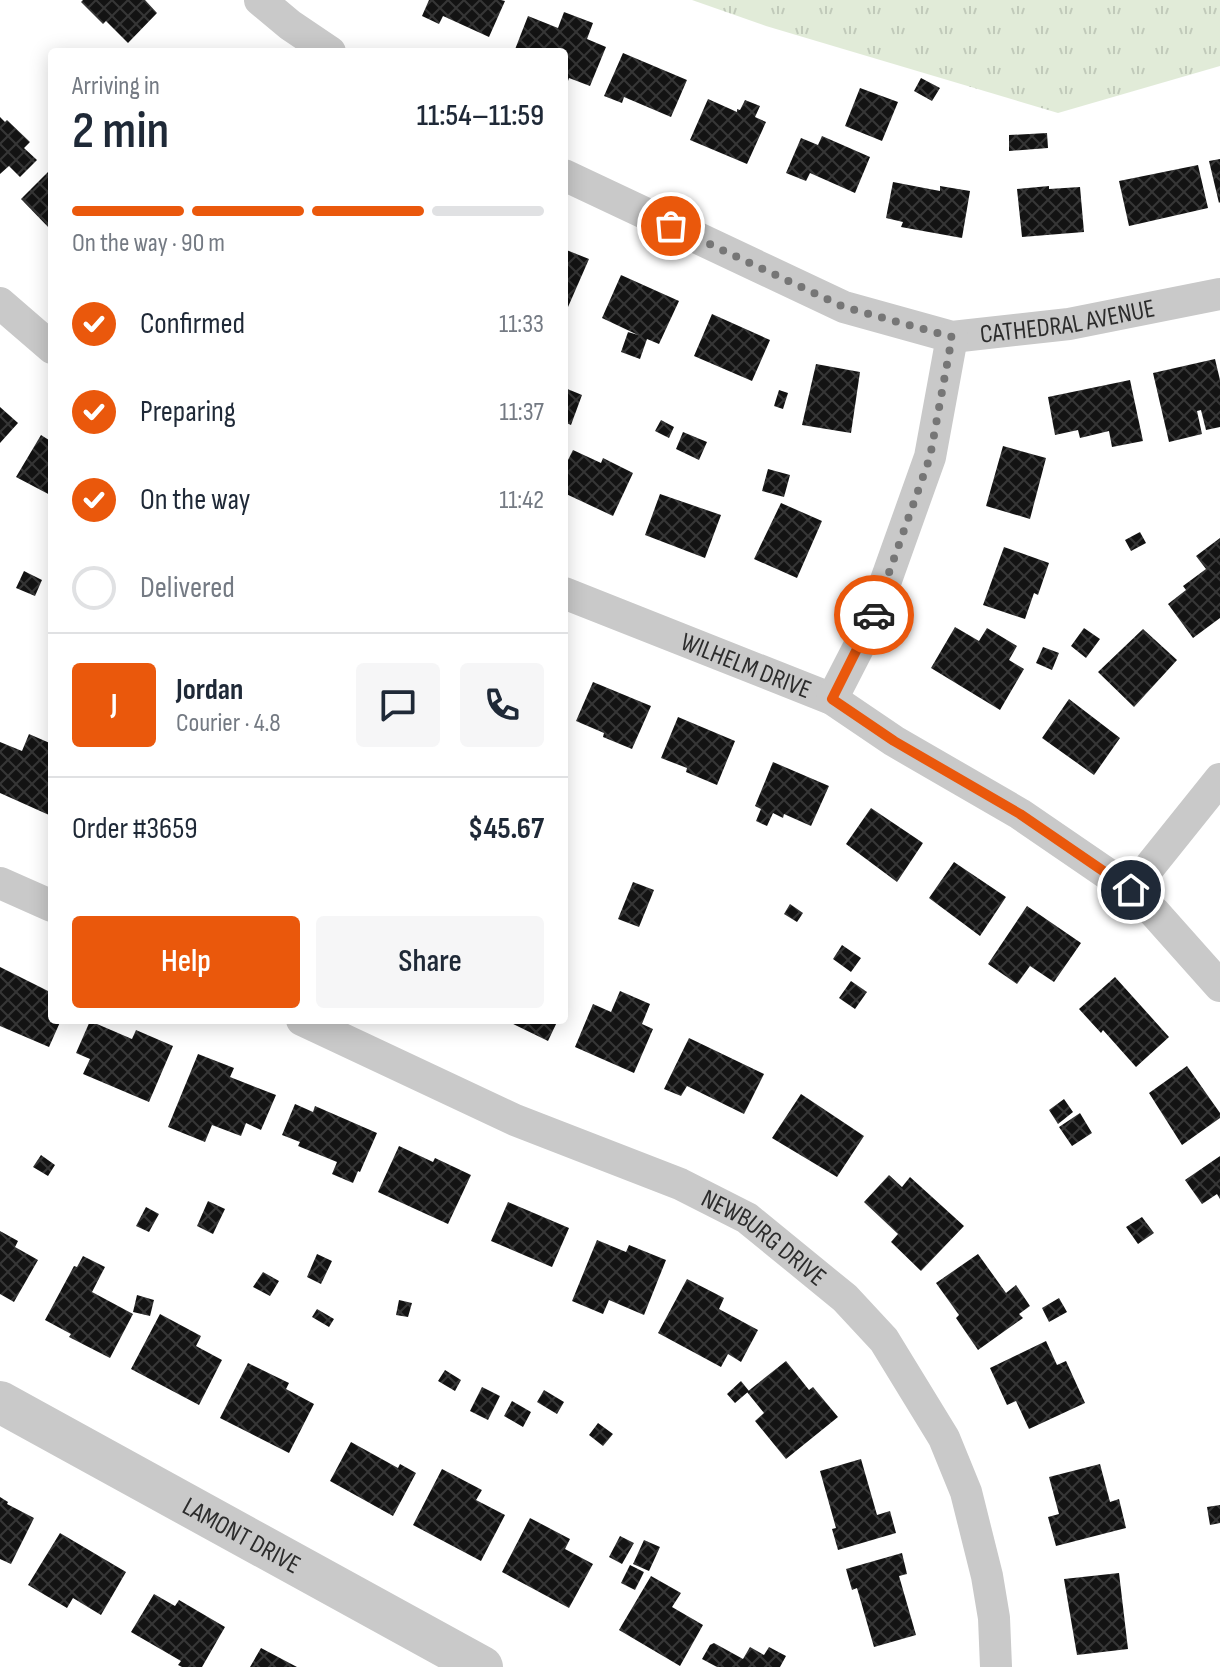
<!DOCTYPE html>
<meta charset="utf-8">
<style>
:root{--surface:#fff;--page:#f6f6f7;--text:#1f2937;--muted:#747a83;--line:#e0e1e3;--accent:#ea580c}
body{margin:0;font-family:"Sofia Sans Condensed",sans-serif;background:var(--page);color:var(--text);height:100vh;display:flex;flex-direction:column;font-size:30px;white-space:nowrap}
*{box-sizing:border-box;margin:0}
p{font-size:26px;color:var(--muted)}
.icon{flex:none;width:44px;height:44px;fill:none;stroke:currentColor;stroke-width:2;stroke-linecap:round;stroke-linejoin:round}
.map{position:relative;flex:1;overflow:hidden}
.details{position:absolute;left:48px;top:48px;width:520px;height:976px;display:flex;flex-direction:column;background:var(--surface);border-radius:8px;box-shadow:0 4px 20px #0003}
.details>*{flex:none}
.pin{position:absolute;display:grid;place-items:center;width:68px;height:68px;color:#fff;margin:-34px;border:4px solid #fff;border-radius:50%;box-shadow:0 2px 8px #0007}
.courier{position:absolute;display:grid;place-items:center;width:80px;height:80px;margin:-40px;border:6px solid #ea580c;border-radius:50%;background:#fff;color:#222;box-shadow:0 2px 10px #0007}
.head em{font-style:normal;font-weight:600}
.head div{display:flex;flex-direction:column-reverse}
.head{display:flex;align-items:center;justify-content:space-between;height:136px;padding:0 24px}
h1{font-size:52px;font-weight:600;line-height:60px}
.bar{display:grid;grid-template-columns:repeat(4,1fr);gap:12px 8px;align-content:center;height:96px;padding:0 24px}
.bar i{height:10px;border-radius:6px;background:var(--line)}
.bar .current{background:var(--accent)}
.bar p{grid-column:span 4}
.line{display:flex;align-items:center;gap:20px;padding:0 24px;border-top:2px solid var(--line)}
.line div{flex:1}
.round{display:grid;place-items:center;flex:none;width:84px;height:84px;border-radius:8px;background:var(--page)}
ol{padding:0 24px;list-style:none}
li{display:flex;align-items:center;gap:24px;height:88px}
li p{margin-inline-start:auto}
li .icon{padding:8px;border-radius:50%;background:var(--accent);color:#fff;stroke-width:4}
li:last-child{color:var(--muted)}
li i{width:44px;height:44px;border:4px solid var(--line);border-radius:50%}
.cta{display:flex;gap:16px;margin-top:auto;padding:16px 24px}
.cta a{flex:1;height:92px;border-radius:8px;background:var(--accent);color:#fff;font-size:32px;font-weight:600;line-height:92px;text-align:center}
.cta a+a{background:var(--page);color:var(--text)}
.map>svg:first-child{display:block}
.grass{fill:url(#grass-tufts)}
.building{fill:url(#building-cross-hatch)}
.lines{fill:none;stroke-linecap:round;stroke-linejoin:round}
.minor{stroke:#c9c9c9;stroke-width:32}
.tertiary{stroke:#c9c9c9;stroke-width:42}
.done{stroke:#767676;stroke-width:8;stroke-dasharray:0 14.4}
.route{stroke:#ea580c;stroke-width:10}
.labels{text-anchor:middle;stroke-width:8;stroke-linejoin:round;paint-order:stroke}
.street-label{font-size:26px;fill:#2c2c2c;stroke:#fff}
</style>
<div class="map">
<svg width="1220" height="1667" viewBox="0 0 1220 1667">
<defs>
<pattern id="grass-tufts" width="24" height="20" patternUnits="userSpaceOnUse" patternTransform="scale(2)"><rect width="24" height="20" fill="#e1ebd8"/><path d="M3 7l-1-3M5 7V3M7 7l1-3M15 17l-1-3M17 17v-4M19 17l1-3" fill="none" stroke="#c1caba"/></pattern>
<pattern id="building-cross-hatch" width="8" height="8" patternUnits="userSpaceOnUse" patternTransform="scale(2)"><rect width="8" height="8" fill="#131313"/><path d="M0 0l8 8M0 8l8-8" fill="none" stroke="#363636"/></pattern>
</defs>
<rect width="100%" height="100%" fill="#fff"/>
<!-- grass -->
<path class="grass" d="M692 0H1220V66L1058 113 766 26Z"/>
<!-- building -->
<path class="building" d="M83 0H145L157 13 128 43 106 21 103 24 81 2Z
M429 0H501L505 1 489 37 443 16 439 24 422 16Z
M564 12 593 23 587 39 606 47 590 86 569 78 568 81 564 79V52H514L528 16 558 28Z
M623 53 687 80 671 117 624 97 622 103 604 96Z
M921 78 940 88 932 101 914 91Z
M860 88 898 102 882 141 845 126Z
M708 99 737 112V109L740 110 745 100 760 106 755 117 766 122 747 164 690 140Z
M0 117 5 122 7 120 30 142 24 148 37 160 20 177 9 166 0 174Z
M1047 133 1048 148 1009 151V135Z
M822 136 870 157 855 193 810 173 806 181 786 173 801 138 818 145Z
M1220 159V202L1219 203 1209 161Z
M1198 165 1208 208 1129 226 1119 181Z
M52 168V231L21 199Z
M893 182 940 191V186L970 191 962 238 901 227 903 222 886 218Z
M1049 186V189L1080 187 1084 232 1022 237 1017 189Z
M564 249 589 259 568 307 564 306Z
M621 275 679 301 659 344 647 339 640 359 621 352 628 332 638 335 602 318Z
M712 314 770 340 752 381 694 356Z
M1215 359 1220 380V427L1206 430 1201 410 1197 411 1202 434 1169 442 1153 373Z
M816 364 860 372 851 433 802 425Z
M1130 380 1143 441 1112 447 1109 431 1080 438 1078 430 1055 435 1048 397Z
M565 388 582 395 571 425 564 422Z
M779 390 788 393 783 409 774 406Z
M0 407 18 423 0 443Z
M661 420 674 427 669 438 655 431Z
M683 432 707 442 699 460 676 449Z
M41 435 52 442V496L16 477Z
M1003 446 1046 458 1030 519 986 506Z
M573 450 601 463 603 458 633 473 613 516 564 493V468Z
M768 469 790 475 784 497 762 491Z
M660 494 721 515 705 558 645 535Z
M781 503 822 521 797 578 754 559Z
M1140 532 1146 543 1131 551 1125 540Z
M1220 538V618L1193 638 1168 604 1186 590 1183 586 1206 569 1196 556Z
M1004 547 1049 563 1038 595 1034 593 1025 619 983 605Z
M24 571 42 580 35 596 16 588Z
M955 627 979 641 987 628 1017 646 1009 660 1024 669 1000 710 931 668Z
M1084 628 1100 639 1086 658 1071 646Z
M1143 629 1177 660 1134 707 1098 672Z
M1043 647 1059 653 1052 670 1036 663Z
M593 682 651 706 632 749 603 737 604 733 576 721Z
M1069 699 1120 738 1094 775 1042 738Z
M678 717 735 741 717 785 686 772 687 768 661 758Z
M29 734 52 744V760L49 767 52 768V807L49 815 0 793V742L22 751Z
M773 762 829 786 811 826 784 814 783 818 773 813 767 826 756 821 761 809 755 806Z
M871 808 923 843 897 882 846 844Z
M954 862 1006 897 980 936 929 898Z
M633 882 654 890 639 927 618 919Z
M790 904 803 913 797 922 784 914Z
M1027 906 1081 943 1054 982 1030 966 1017 984 988 964Z
M842 945 861 958 851 972 833 959Z
M0 967 52 993V1020H61L49 1047 0 1026Z
M1115 977 1169 1037 1136 1067 1103 1030 1101 1033 1079 1009Z
M851 981 867 992 855 1009 839 998Z
M620 991 650 1004 642 1024 653 1029 634 1073 575 1047 593 1004 611 1012Z
M505 1020H558L548 1041Z
M90 1021 132 1039 136 1030 173 1046 149 1102 83 1074 90 1059 76 1053Z
M689 1038 764 1074 744 1114 687 1086 681 1096 664 1089Z
M198 1054 234 1068 230 1077 276 1095 261 1130 246 1123 241 1136 212 1125 205 1142 168 1127Z
M1187 1066 1220 1113V1118L1182 1145 1149 1093Z
M801 1094 864 1136 837 1177 772 1138Z
M1064 1099 1073 1112 1058 1124 1049 1110Z
M295 1104 313 1112 315 1106 377 1133 360 1172 358 1171 353 1183 332 1174 337 1162 298 1146 300 1142 282 1135Z
M1080 1113 1092 1133 1072 1146 1059 1127Z
M399 1146 433 1162 435 1158 471 1175 448 1224 378 1192Z
M41 1155 55 1165 48 1176 33 1167Z
M1220 1156V1199L1217 1194 1202 1204 1185 1180Z
M889 1175 902 1187 910 1177 964 1226 921 1271 891 1242 898 1234 864 1202Z
M208 1201 225 1209 213 1234 197 1226Z
M508 1202 569 1228 552 1267 491 1241Z
M146 1207 159 1214 149 1232 136 1226Z
M1142 1217 1154 1233 1138 1244 1126 1227Z
M0 1231 18 1241 15 1247 38 1260 14 1302 0 1294Z
M597 1240 626 1252 629 1245 666 1260 644 1315 609 1300 603 1314 572 1301Z
M317 1254 332 1261 321 1284 307 1277Z
M978 1254 1006 1293 1016 1285 1030 1306 1019 1314 1023 1318 978 1350 956 1318 959 1315 936 1283Z
M83 1256 105 1267 92 1292 133 1314 110 1358 69 1337 71 1334 45 1320 74 1266 77 1267Z
M263 1272 279 1281 270 1296 253 1287Z
M687 1279 724 1298 719 1309 758 1330 741 1362 728 1354 721 1367 658 1333Z
M137 1295 154 1300 150 1316 133 1312Z
M1059 1298 1067 1312 1049 1322 1042 1308Z
M399 1300 412 1303 408 1317 396 1315Z
M317 1309 334 1319 329 1327 312 1317Z
M160 1314 201 1336 196 1346 222 1360 199 1405 131 1369Z
M1046 1341 1057 1365 1066 1361 1085 1403 1029 1429 1016 1401 1007 1405 990 1368Z
M786 1361 809 1390 813 1387 838 1417 786 1459 755 1421 764 1413 747 1392Z
M248 1363 289 1383 286 1389 314 1404 289 1453 220 1418Z
M445 1370 461 1380 455 1391 438 1381Z
M741 1381 749 1391 735 1403 727 1394Z
M482 1387 500 1396 488 1420 470 1411Z
M544 1390 564 1402 557 1414 537 1402Z
M512 1401 531 1412 523 1427 504 1416Z
M598 1423 613 1434 603 1446 589 1435Z
M351 1442 398 1468 400 1464 416 1473 393 1516 330 1481Z
M861 1459 877 1515 890 1511 896 1533 838 1550 832 1529 836 1528 820 1471Z
M1100 1464 1110 1502 1119 1499 1126 1528 1056 1546 1048 1517 1059 1514 1049 1477Z
M442 1469 482 1490 476 1500 505 1515 481 1561 413 1525Z
M0 1497 8 1502 7 1504 34 1518 11 1564 0 1559Z
M1220 1505V1523L1210 1525 1207 1507Z
M530 1518 570 1539 565 1549 593 1564 569 1608 502 1572Z
M60 1533 126 1572 101 1615 73 1598 67 1608 28 1585Z
M620 1536 634 1543 622 1564 609 1557Z
M644 1540 660 1547 649 1571 633 1564Z
M902 1553 907 1574 899 1576 916 1635 874 1647 857 1588 852 1590 846 1569Z
M630 1565 644 1572 635 1590 621 1583Z
M1119 1573 1128 1649 1077 1655 1064 1579Z
M651 1576 681 1593 672 1607 703 1625 680 1666 619 1630Z
M154 1594 175 1606 179 1600 225 1627 202 1667H182L178 1665 181 1661 131 1632Z
M714 1643 743 1659 750 1647 764 1655 769 1647 786 1656 780 1667H717L702 1659 710 1645Z
M261 1648 297 1667H250Z"/>
<g class="lines">
<!-- minor -->
<g class="minor">
<path d="M260 0 290 25 330 52"/>
<path id="s1" d="M564 175 844 307 952 337 1069 324 1220 294"/>
<path d="M0 303 52 348"/>
<path id="s2" d="M564 593 832 699 894 741 1020 814 1131 890 1154 912 1220 986"/>
<path d="M832 699 870 625 930 457 952 337"/>
<path d="M0 883 52 906"/>
<path d="M1131 890 1220 779"/>
<path id="s3" d="M302 1020 515 1120 680 1184 747 1218 845 1298 884 1340 944 1438 966 1492 987 1576 994 1618 996 1667"/>
</g>
<!-- tertiary -->
<path class="tertiary" id="s4" d="M0 1402 482 1667"/>
</g>
<g class="lines">
<!-- done -->
<path class="done" d="M671 226 844 307 952 337 930 457 874 615"/>
<!-- route -->
<path class="route" d="M874 615 832 699 894 741 1020 814 1131 890"/>
</g>
<g class="labels">
<!-- street labels -->
<g class="street-label">
<text dy="9" stroke="none"><textPath href="#s1" startOffset="538">CATHEDRAL AVENUE</textPath></text>
<text dy="9" stroke="none"><textPath href="#s2" startOffset="196">WILHELM DRIVE</textPath></text>
<text dy="9" stroke="none"><textPath href="#s3" startOffset="512">NEWBURG DRIVE</textPath></text>
<text dy="9" stroke="none"><textPath href="#s4" startOffset="276">LAMONT DRIVE</textPath></text>
</g>
</g>
</svg>
<div class="pin" style="left:671px;top:226px;background:#ea580c"><svg class="icon" aria-label="bag" viewBox="0 0 24 24"><path d="M5 8h14l-1 12H6zM9 8a3 3 0 0 1 6 0"/></svg></div>
<div class="pin" style="left:1131px;top:890px;background:#1f2937"><svg class="icon" aria-label="home" viewBox="0 0 24 24"><path d="M3 11l9-7 9 7M6 9v11h12V9"/></svg></div>
<div class="courier" style="left:874px;top:615px"><svg class="icon" aria-label="car" viewBox="0 0 24 24"><path d="M5 17H2v-5l4-1 3-4h7l3 4 3 1v5h-3M9 17h6M6 11h13"/><circle cx="7" cy="17" r="2"/><circle cx="17" cy="17" r="2"/></svg></div>
<section class="details">
<div class="head"><div><h1>2 min</h1><p>Arriving in</p></div><em>11:54–11:59</em></div>
<div class="bar"><i class="current"></i><i class="current"></i><i class="current"></i><i></i><p>On the way · 90 m</p></div>
<ol>
<li><svg class="icon" aria-label="check" viewBox="0 0 24 24"><path d="M5 12l5 5 9-10"/></svg>Confirmed<p>11:33</p></li>
<li><svg class="icon" aria-label="check" viewBox="0 0 24 24"><path d="M5 12l5 5 9-10"/></svg>Preparing<p>11:37</p></li>
<li><svg class="icon" aria-label="check" viewBox="0 0 24 24"><path d="M5 12l5 5 9-10"/></svg>On the way<p>11:42</p></li>
<li><i></i>Delivered</li>
</ol>
<div class="line" style="height:144px"><b class="round" style="background:var(--accent);color:#fff">J</b><div><b>Jordan</b><p>Courier · 4.8</p></div><a class="round"><svg class="icon" aria-label="chat" viewBox="0 0 24 24"><path d="M4 5h16v11H9l-5 4z"/></svg></a><a class="round"><svg class="icon" aria-label="phone" viewBox="0 0 24 24"><path d="M5 4h4l2 5-3 2q2 4 5 5l2-3 5 2v4C11 20 4 13 5 4z"/></svg></a></div>
<div class="line" style="height:104px"><div>Order #3659</div><b>$45.67</b></div>
<div class="cta"><a>Help</a><a>Share</a></div>
</section>
</div>
